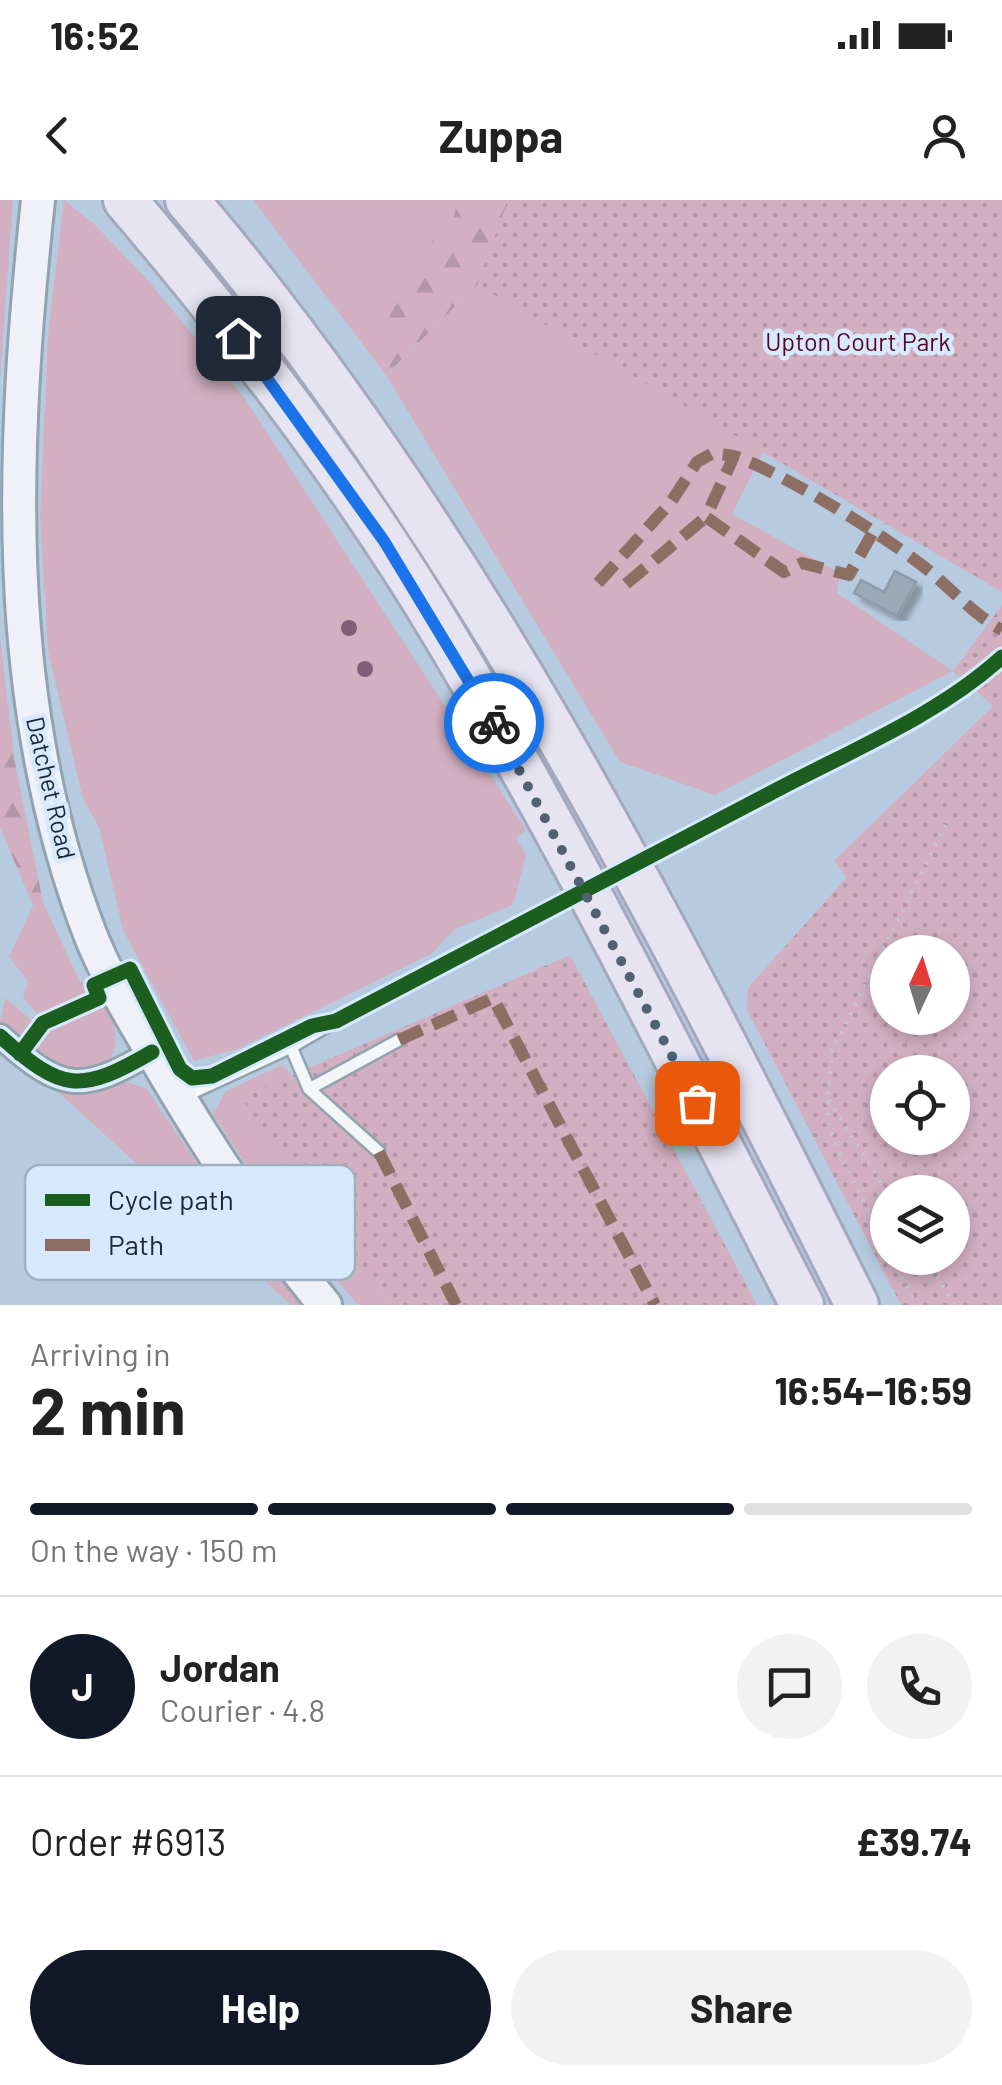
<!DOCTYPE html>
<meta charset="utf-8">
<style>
:root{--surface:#fff;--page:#f2f2f2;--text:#222;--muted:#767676;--line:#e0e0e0;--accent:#111827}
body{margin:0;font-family:Barlow,sans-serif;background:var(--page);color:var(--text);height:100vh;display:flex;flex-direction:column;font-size:38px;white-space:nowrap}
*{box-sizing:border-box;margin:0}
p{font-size:32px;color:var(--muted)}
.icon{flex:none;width:55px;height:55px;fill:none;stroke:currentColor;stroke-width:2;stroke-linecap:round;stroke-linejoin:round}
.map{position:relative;height:1105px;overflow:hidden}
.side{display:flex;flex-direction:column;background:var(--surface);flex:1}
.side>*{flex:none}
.needle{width:65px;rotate:4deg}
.buttons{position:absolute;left:870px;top:735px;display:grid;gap:20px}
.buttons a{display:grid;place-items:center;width:100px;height:100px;border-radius:50%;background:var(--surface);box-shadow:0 5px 15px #0003;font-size:50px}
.pin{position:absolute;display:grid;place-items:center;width:85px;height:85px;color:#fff;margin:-42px;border-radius:20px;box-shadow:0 5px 15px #0006}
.courier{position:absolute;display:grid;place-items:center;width:100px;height:100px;margin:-50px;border:8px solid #1a73e8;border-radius:50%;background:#fff;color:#222;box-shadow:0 2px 12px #0007}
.head em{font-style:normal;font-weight:700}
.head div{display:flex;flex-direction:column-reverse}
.head{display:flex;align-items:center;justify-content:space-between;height:170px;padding:0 30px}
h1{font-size:65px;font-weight:700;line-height:75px}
.bar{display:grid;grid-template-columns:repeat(4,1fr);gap:15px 10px;align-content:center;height:120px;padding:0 30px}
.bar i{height:12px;border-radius:8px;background:var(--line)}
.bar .current{background:var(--accent)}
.bar p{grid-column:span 4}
.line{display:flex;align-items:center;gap:25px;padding:0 30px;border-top:2px solid var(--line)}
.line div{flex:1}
.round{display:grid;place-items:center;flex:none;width:105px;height:105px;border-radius:52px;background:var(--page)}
.primary-button{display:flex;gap:20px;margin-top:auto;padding:20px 30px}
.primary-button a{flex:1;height:115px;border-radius:60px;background:var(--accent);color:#fff;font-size:40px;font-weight:700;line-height:115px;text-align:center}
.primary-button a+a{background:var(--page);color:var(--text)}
.status{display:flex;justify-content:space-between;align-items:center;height:70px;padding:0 50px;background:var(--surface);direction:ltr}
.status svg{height:28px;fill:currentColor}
header{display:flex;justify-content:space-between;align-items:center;height:130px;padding:0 30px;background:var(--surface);font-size:45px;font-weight:700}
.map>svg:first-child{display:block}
.grass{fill:#d2b0c1}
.forest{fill:url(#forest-firs)}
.park{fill:url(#park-dots);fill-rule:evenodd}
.building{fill:#99a9b8;stroke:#8b9bab;stroke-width:2.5;filter:url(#shadow)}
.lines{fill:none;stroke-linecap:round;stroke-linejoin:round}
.lane-casing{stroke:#91a2b1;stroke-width:16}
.street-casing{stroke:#91a2b1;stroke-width:28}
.secondary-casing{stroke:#91a2b1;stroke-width:38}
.highway-casing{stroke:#a3a8bc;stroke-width:48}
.path{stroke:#c1c8ce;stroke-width:4;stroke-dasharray:2.5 8;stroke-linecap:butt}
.lane{stroke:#f4f7fa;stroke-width:11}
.street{stroke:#f4f7fa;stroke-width:22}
.secondary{stroke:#f0f1f8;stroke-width:32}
.highway{stroke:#e6e4f1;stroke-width:42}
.quiet{stroke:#8d6e63;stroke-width:12;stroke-dasharray:25 12;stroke-linecap:butt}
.cycleway-casing{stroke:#d7eafd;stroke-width:21}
.cycleway{stroke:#1b5e20;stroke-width:15}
.tree{fill:#845c78}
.done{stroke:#506171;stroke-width:10;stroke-dasharray:0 18}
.route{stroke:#1a73e8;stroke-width:12}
.labels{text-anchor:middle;stroke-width:9;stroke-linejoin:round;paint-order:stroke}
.park-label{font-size:25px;fill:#5b0224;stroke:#d7eafd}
.street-label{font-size:25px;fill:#192836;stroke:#d7eafd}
.key{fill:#d7eafd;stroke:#9eb0c1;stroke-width:2.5}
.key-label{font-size:28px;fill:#192836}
</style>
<div class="status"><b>16:52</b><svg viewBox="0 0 49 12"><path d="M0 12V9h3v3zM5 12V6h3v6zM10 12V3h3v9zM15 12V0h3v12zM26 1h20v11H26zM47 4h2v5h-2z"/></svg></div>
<header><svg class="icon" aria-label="back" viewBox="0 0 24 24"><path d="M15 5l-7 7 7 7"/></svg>Zuppa<svg class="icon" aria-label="person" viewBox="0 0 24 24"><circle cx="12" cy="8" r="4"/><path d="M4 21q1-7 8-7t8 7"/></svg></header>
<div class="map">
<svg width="1002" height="1105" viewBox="0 0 1002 1105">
<defs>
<pattern id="forest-firs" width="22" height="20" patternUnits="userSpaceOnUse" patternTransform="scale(2.5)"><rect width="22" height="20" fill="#d2b0c1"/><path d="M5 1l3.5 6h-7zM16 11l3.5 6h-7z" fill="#b497a6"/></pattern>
<pattern id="park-dots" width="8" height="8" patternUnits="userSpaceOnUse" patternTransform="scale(2.5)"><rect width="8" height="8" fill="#d2b0c1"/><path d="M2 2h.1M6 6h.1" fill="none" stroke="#b497a6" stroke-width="1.8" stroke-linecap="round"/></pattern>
<filter id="shadow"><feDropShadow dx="7" dy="7" stdDeviation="2.5" flood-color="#0004"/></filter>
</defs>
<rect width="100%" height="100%" fill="#b6cbdf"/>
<!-- grass -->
<path class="grass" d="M0 0H13L0 178Z
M64 0 93 23 146 78 243 196 526 630 516 638 526 655 513 705 455 729 431 754 237 849 194 861 123 730 99 627 83 599 48 451 40 318 48 135Z
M253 0H457L453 20 387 89 388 174 477 85 763 252 732 314 840 373 837 393 953 471 715 595 620 562 386 175Z
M0 438 15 563 0 514Z
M43 702 78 778 91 793 37 814 23 797 28 781 9 757 33 706Z
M5 798 36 824 24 843 0 823Z
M104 801C142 873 75 894 33 848L44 827Z
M282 865 292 875 242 897 348 1056 393 1105H358L262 990 213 914 226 891Z
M127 882 146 888 245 1034 308 1105H291L57 891H96Z"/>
<!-- forest -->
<path class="forest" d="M457 0H576L547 36 477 85 386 175 387 88 453 20Z
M0 514 15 563 43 702 33 706 0 627Z"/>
<!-- park -->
<path class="park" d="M508 0H1002V392L477 85Z
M1002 405V1105H901L747 810 748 788 847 677 834 661 993 506 953 471ZM952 752V818H888V752ZM952 872V938H888V872ZM952 992V1058H888V992Z
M570 755 757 1105H393L348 1056 241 897Z"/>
<!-- building -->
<path class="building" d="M895 371 916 382 897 416 854 393 861 380 884 392Z"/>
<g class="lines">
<defs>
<path id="lane" d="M291 847 309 889 399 840
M309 889 379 952
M183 897 291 847 336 821"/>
<path id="street" d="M0 836C62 892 80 894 152 852"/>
<path id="secondary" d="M38 0C12 244 0 501 90 734 107 777 131 816 154 855 205 943 259 1026 325 1105"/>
<path id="highway" d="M125 0C242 137 354 283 446 438 575 654 687 882 802 1105
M187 0C467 328 665 721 857 1105"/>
</defs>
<!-- lane casing -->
<use href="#lane" class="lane-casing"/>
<!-- street casing -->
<use href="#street" class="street-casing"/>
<!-- secondary casing -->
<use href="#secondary" class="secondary-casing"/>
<!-- highway casing -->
<use href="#highway" class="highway-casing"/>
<!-- path -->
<path class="path" d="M829 900 888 994
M888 1048 839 953 827 920 831 853 946 624
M892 1058 916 1105
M926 1058 955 1105"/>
<!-- lane -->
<use href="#lane" class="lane"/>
<!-- street -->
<use href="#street" class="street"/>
<!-- secondary -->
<use href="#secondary" class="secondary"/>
<!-- highway -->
<use href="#highway" class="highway"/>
<!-- quiet -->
<path class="quiet" d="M872 334 849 375 802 363 784 372 706 317 734 256C782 272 883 335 923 366 950 387 972 414 1002 430
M598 383 671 302 697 262 713 253 734 256
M626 384 706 317
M399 840 493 798 655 1105
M379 952 456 1105"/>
<defs>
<path id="cycleway" d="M0 836C62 892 80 894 152 852
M20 854 43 823 99 798 94 785 130 769 180 869 192 878 212 876 312 826 336 821C480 746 624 671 767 595 845 553 936 517 1002 457"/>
</defs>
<!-- cycleway casing -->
<use href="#cycleway" class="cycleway-casing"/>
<!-- cycleway -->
<use href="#cycleway" class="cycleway"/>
</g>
<!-- trees -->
<g class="tree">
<circle cx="349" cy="428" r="8"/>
<circle cx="365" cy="469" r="8"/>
</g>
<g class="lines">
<!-- done -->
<path class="done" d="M494 523 697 903"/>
<!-- route -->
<path class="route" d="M238 138 384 341 494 523"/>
</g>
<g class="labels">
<!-- park labels -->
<g class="park-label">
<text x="858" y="151">Upton Court Park</text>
</g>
<!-- street labels -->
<g class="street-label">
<text transform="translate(51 588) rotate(77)" y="9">Datchet Road</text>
</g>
</g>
<!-- legend -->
<rect x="25" y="965" width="330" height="115" rx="15" class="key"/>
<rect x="45" y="994" width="45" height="12" fill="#1b5e20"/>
<rect x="45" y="1039" width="45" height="12" fill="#8d6e63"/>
<g class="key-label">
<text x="108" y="1010">Cycle path</text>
<text x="108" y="1055">Path</text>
</g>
</svg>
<div class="buttons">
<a><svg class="needle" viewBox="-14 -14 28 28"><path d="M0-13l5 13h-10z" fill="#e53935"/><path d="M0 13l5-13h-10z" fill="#767676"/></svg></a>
<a><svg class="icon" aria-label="locate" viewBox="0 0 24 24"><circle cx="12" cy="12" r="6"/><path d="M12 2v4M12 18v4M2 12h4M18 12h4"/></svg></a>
<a><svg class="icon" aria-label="layers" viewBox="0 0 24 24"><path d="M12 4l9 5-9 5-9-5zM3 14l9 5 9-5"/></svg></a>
</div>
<div class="pin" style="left:697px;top:903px;background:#ea580c"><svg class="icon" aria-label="bag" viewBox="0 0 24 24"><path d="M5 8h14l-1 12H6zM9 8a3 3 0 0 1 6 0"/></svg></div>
<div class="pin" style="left:238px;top:138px;background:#1f2937"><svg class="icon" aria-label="home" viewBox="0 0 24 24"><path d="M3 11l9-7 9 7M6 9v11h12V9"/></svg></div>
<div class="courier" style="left:494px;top:523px"><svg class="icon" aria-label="bike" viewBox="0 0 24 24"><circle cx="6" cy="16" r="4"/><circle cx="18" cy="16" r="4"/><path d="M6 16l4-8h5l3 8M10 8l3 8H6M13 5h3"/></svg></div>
</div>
<section class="side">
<div class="head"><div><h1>2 min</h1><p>Arriving in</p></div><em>16:54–16:59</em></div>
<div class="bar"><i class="current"></i><i class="current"></i><i class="current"></i><i></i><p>On the way · 150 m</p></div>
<div class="line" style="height:180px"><b class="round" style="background:var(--accent);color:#fff">J</b><div><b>Jordan</b><p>Courier · 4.8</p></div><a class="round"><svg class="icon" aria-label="chat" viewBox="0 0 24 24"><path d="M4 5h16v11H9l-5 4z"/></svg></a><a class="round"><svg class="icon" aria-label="phone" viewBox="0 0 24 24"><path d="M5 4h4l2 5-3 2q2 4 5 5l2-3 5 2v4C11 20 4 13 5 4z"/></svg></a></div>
<div class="line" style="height:130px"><div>Order #6913</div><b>£39.74</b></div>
<div class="primary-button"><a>Help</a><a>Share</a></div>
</section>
